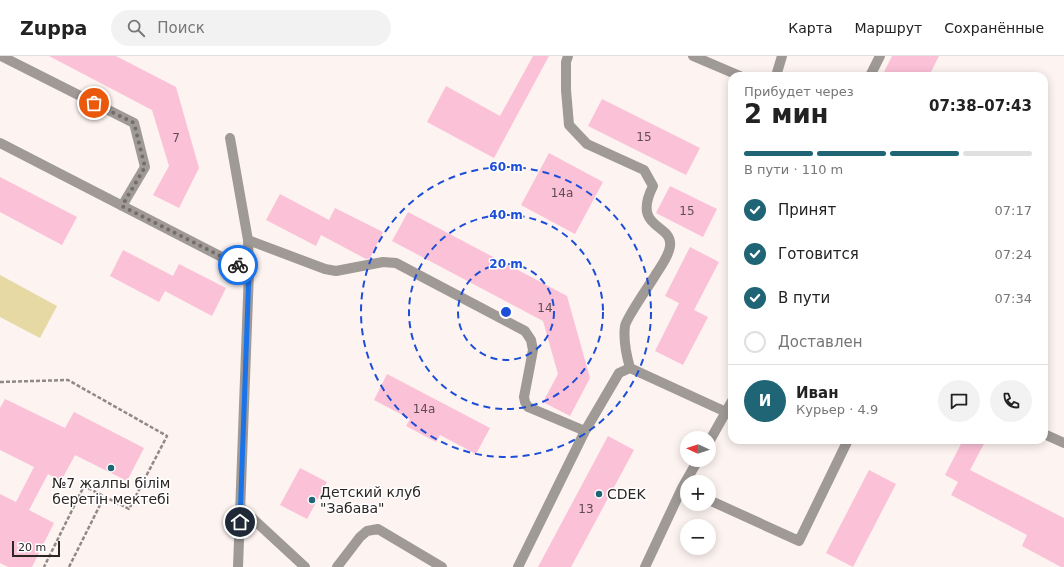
<!DOCTYPE html>
<html lang="ru">
<meta charset="utf-8">
<style>
:root{--surface:#fff;--page:#f2f2f2;--text:#222;--muted:#767676;--line:#e0e0e0;--accent:#1f6575}
body{margin:0;font-family:"DejaVu Sans",sans-serif;background:var(--page);color:var(--text);height:100vh;display:flex;flex-direction:column;font-size:15px;white-space:nowrap}
*{box-sizing:border-box;margin:0}
p{font-size:13px;color:var(--muted)}
.icon{flex:none;width:22px;height:22px;fill:none;stroke:currentColor;stroke-width:2;stroke-linecap:round;stroke-linejoin:round}
.map{position:relative;flex:1;overflow:hidden}
.drawer{position:absolute;left:728px;top:16px;width:320px;height:372px;display:flex;flex-direction:column;background:var(--surface);border-radius:12px;box-shadow:0 2px 10px #0003}
.drawer>*{flex:none}
.needle{width:26px;rotate:274deg}
.controls{position:absolute;left:680px;top:375px;display:grid;gap:8px}
.controls a{display:grid;place-items:center;width:36px;height:36px;border-radius:50%;background:var(--surface);box-shadow:0 2px 10px #0003;font-size:20px}
.scale{position:absolute;left:12px;bottom:10px;width:48px;box-sizing:border-box;padding-left:4px;border:2px solid #2b2524;border-top:0;font-size:11px;line-height:14px;white-space:nowrap;color:#2b2524;-webkit-text-stroke:3px #fff;paint-order:stroke}
.pin{position:absolute;display:grid;place-items:center;width:34px;height:34px;color:#fff;margin:-17px;border:2px solid #fff;border-radius:50%;box-shadow:0 1px 4px #0007}
.courier{position:absolute;display:grid;place-items:center;width:40px;height:40px;margin:-20px;border:3px solid #1a73e8;border-radius:50%;background:#fff;color:#222;box-shadow:0 1px 5px #0007}
.headline em{font-style:normal;font-weight:700}
.headline div{display:flex;flex-direction:column-reverse}
.headline{display:flex;align-items:center;justify-content:space-between;height:68px;padding:0 16px}
h1{font-size:26px;font-weight:700;line-height:30px}
.bar{display:grid;grid-template-columns:repeat(4,1fr);gap:6px 4px;align-content:center;height:48px;padding:0 16px}
.bar i{height:5px;border-radius:3px;background:var(--line)}
.bar .selected{background:var(--accent)}
.bar p{grid-column:span 4}
.line{display:flex;align-items:center;gap:10px;padding:0 16px;border-top:1px solid var(--line)}
.line div{flex:1}
.round{display:grid;place-items:center;flex:none;width:42px;height:42px;border-radius:21px;background:var(--page)}
ol{padding:0 16px;list-style:none}
li{display:flex;align-items:center;gap:12px;height:44px}
li p{margin-inline-start:auto}
li .icon{padding:4px;border-radius:50%;background:var(--accent);color:#fff;stroke-width:4}
li:last-child{color:var(--muted)}
li i{width:22px;height:22px;border:2px solid var(--line);border-radius:50%}
header{display:flex;align-items:center;gap:24px;box-sizing:border-box;height:56px;padding:0 20px;background:var(--surface);border-bottom:1px solid var(--line)}
header strong{font-size:19px}
nav{display:flex;gap:22px;margin-inline-start:auto;font-size:14px}
.search{width:280px;height:36px;background:var(--page);display:flex;align-items:center;gap:10px;box-sizing:border-box;padding:0 14px;border-radius:22px;color:var(--muted);font-size:15px}
.map>svg:first-child{display:block}
.green{fill:#e6d9a3}
.building{fill:#fbc1d7}
.lines{fill:none;stroke-linecap:round;stroke-linejoin:round}
.path{stroke:#908987;stroke-width:2.5;stroke-dasharray:4 2;stroke-linecap:butt}
.minor{stroke:#9f9a96;stroke-width:10}
.done{stroke:#746d6c;stroke-width:4;stroke-dasharray:0 7.2}
.route{stroke:#1a73e8;stroke-width:5}
.ring{fill:none;stroke:#1d4ed8;stroke-width:2;stroke-dasharray:7 5}
.poi-dot{fill:#1f6575;stroke:#fff;stroke-width:1.5}
.labels{text-anchor:middle;stroke-width:3;stroke-linejoin:round;paint-order:stroke}
.number-label{font-size:12px;fill:#5f4c51}
.poi-label{font-size:14px;fill:#2b2524;stroke:#fff;text-anchor:start}
.centre{fill:#1d4ed8;stroke:#fff;stroke-width:2}
.ring-label{font-size:12px;text-anchor:middle;font-weight:bold;fill:#1d4ed8;stroke:#fff;stroke-width:3;stroke-linejoin:round;paint-order:stroke}
</style>
<header>
<strong>Zuppa</strong>
<div class="search"><svg class="icon" aria-label="search" viewBox="0 0 24 24"><circle cx="10" cy="10" r="6"/><path d="M15 15l6 6"/></svg>Поиск</div>
<nav><a>Карта</a><a>Маршрут</a><a>Сохранённые</a></nav>
</header>
<div class="map">
<svg width="1064" height="511" viewBox="0 0 1064 511">
<rect width="100%" height="100%" fill="#fdf3f1"/>
<!-- green -->
<path class="green" d="M0 219 57 250 40 282 0 261Z"/>
<!-- building -->
<path class="building" d="M49 0H116L176 31 199 112 179 152 153 139 169 110 152 54Z
M533 0H549L494 102 427 66 446 30 500 60Z
M892 0H939L929 20H882Z
M602 43 700 92 686 119 588 70Z
M549 97 603 126 575 178 521 149Z
M0 121 77 161 62 189 0 156Z
M670 130 717 153 703 181 656 157Z
M280 138 329 164 335 152 383 176 370 202 366 203 321 179 316 190 266 164Z
M408 156 567 240 590 322 570 360 543 346 558 318 543 265 392 185Z
M690 191 719 206 694 254 708 261 683 309 655 295 679 247 665 240Z
M123 194 173 220 179 208 226 232 212 260 165 235 159 246 110 220Z
M387 318 490 372 476 398 440 379 436 386 406 370 410 363 374 344Z
M5 343 65 372 74 356 144 392 127 425 75 399 61 425 48 418 29 454 54 467 32 511H8L0 507V438L16 446 34 411 0 394V352Z
M608 380 634 394 571 511H538Z
M963 384H986L970 414 1064 462V511H1061L1022 490 1027 479 951 439 958 426 945 419Z
M300 412 327 426 307 463 280 449Z
M869 414 896 428 853 511 826 497Z"/>
<g class="lines">
<!-- path -->
<path class="path" d="M0 326 68 324 167 380 129 453 84 430 44 511
M69 511 104 441"/>
<!-- minor -->
<path class="minor" d="M1 0 134 67 145 111 122 150
M568 0 566 6V34L569 69 587 88 644 114 653 130C631 174 673 167 670 190 669 200 661 210 656 218 651 227 626 262 625 270 623 285 626 298 630 312
M693 0 740 20
M776 20 782 0
M870 20 880 0
M230 82 248 184 249 215 238 511
M0 87 249 215
M248 184 325 213 336 215 383 206 396 207 525 275 531 284 533 294 524 341 525 346 528 351 585 375
M1044 378 1064 387
M709 386 732 345
M709 444 799 485 848 384
M240 451 305 511
M337 511 360 481 367 475 378 473 442 511
M518 511 585 375 619 317 630 312 726 356
M645 511 682 432 698 404"/>
</g>
<g class="lines">
<!-- done -->
<path class="done" d="M94 47 134 67 145 111 122 150 238 209"/>
<!-- route -->
<path class="route" d="M238 209 249 215 240 466"/>
</g>
<!-- distance rings -->
<g class="ring">
<circle cx="506" cy="256" r="48"/>
<circle cx="506" cy="256" r="97"/>
<circle cx="506" cy="256" r="145"/>
</g>
<!-- markers -->
<g class="poi-dot">
<circle cx="111" cy="412" r="4"/>
<circle cx="599" cy="438" r="4"/>
<circle cx="312" cy="444" r="4"/>
</g>
<g class="labels">
<!-- number labels -->
<g class="number-label">
<text x="644" y="85">15</text>
<text x="176" y="86">7</text>
<text x="562" y="141">14а</text>
<text x="687" y="159">15</text>
<text x="545" y="256">14</text>
<text x="424" y="357">14а</text>
<text x="586" y="457">13</text>
</g>
<!-- poi labels -->
<g class="poi-label">
<text x="111" y="432" text-anchor="middle">№7 жалпы білім<tspan x="111" dy="16">беретін мектебі</tspan></text>
<text x="320" y="441">Детский клуб<tspan x="320" dy="16">"Забава"</tspan></text>
<text x="607" y="443">CDEK</text>
</g>
</g>
<circle cx="506" cy="256" r="6" class="centre"/>
<g class="ring-label">
<text x="506" y="115">60 m</text>
<text x="506" y="163">40 m</text>
<text x="506" y="212">20 m</text>
</g>
</svg>
<div class="controls">
<a><svg class="needle" viewBox="-14 -14 28 28"><path d="M0-13l5 13h-10z" fill="#e53935"/><path d="M0 13l5-13h-10z" fill="#767676"/></svg></a>
<a>+</a>
<a>−</a>
</div>
<div class="scale">20 m</div>
<div class="pin" style="left:94px;top:47px;background:#ea580c"><svg class="icon" aria-label="bag" viewBox="0 0 24 24"><path d="M5 8h14l-1 12H6zM9 8a3 3 0 0 1 6 0"/></svg></div>
<div class="pin" style="left:240px;top:466px;background:#1f2937"><svg class="icon" aria-label="home" viewBox="0 0 24 24"><path d="M3 11l9-7 9 7M6 9v11h12V9"/></svg></div>
<div class="courier" style="left:238px;top:209px"><svg class="icon" aria-label="bike" viewBox="0 0 24 24"><circle cx="6" cy="16" r="4"/><circle cx="18" cy="16" r="4"/><path d="M6 16l4-8h5l3 8M10 8l3 8H6M13 5h3"/></svg></div>
<section class="drawer">
<div class="headline"><div><h1>2 мин</h1><p>Прибудет через</p></div><em>07:38–07:43</em></div>
<div class="bar"><i class="selected"></i><i class="selected"></i><i class="selected"></i><i></i><p>В пути · 110 m</p></div>
<ol>
<li><svg class="icon" aria-label="check" viewBox="0 0 24 24"><path d="M5 12l5 5 9-10"/></svg>Принят<p>07:17</p></li>
<li><svg class="icon" aria-label="check" viewBox="0 0 24 24"><path d="M5 12l5 5 9-10"/></svg>Готовится<p>07:24</p></li>
<li><svg class="icon" aria-label="check" viewBox="0 0 24 24"><path d="M5 12l5 5 9-10"/></svg>В пути<p>07:34</p></li>
<li><i></i>Доставлен</li>
</ol>
<div class="line" style="height:72px"><b class="round" style="background:var(--accent);color:#fff">И</b><div><b>Иван</b><p>Курьер · 4.9</p></div><a class="round"><svg class="icon" aria-label="chat" viewBox="0 0 24 24"><path d="M4 5h16v11H9l-5 4z"/></svg></a><a class="round"><svg class="icon" aria-label="phone" viewBox="0 0 24 24"><path d="M5 4h4l2 5-3 2q2 4 5 5l2-3 5 2v4C11 20 4 13 5 4z"/></svg></a></div>
</section>
</div>
